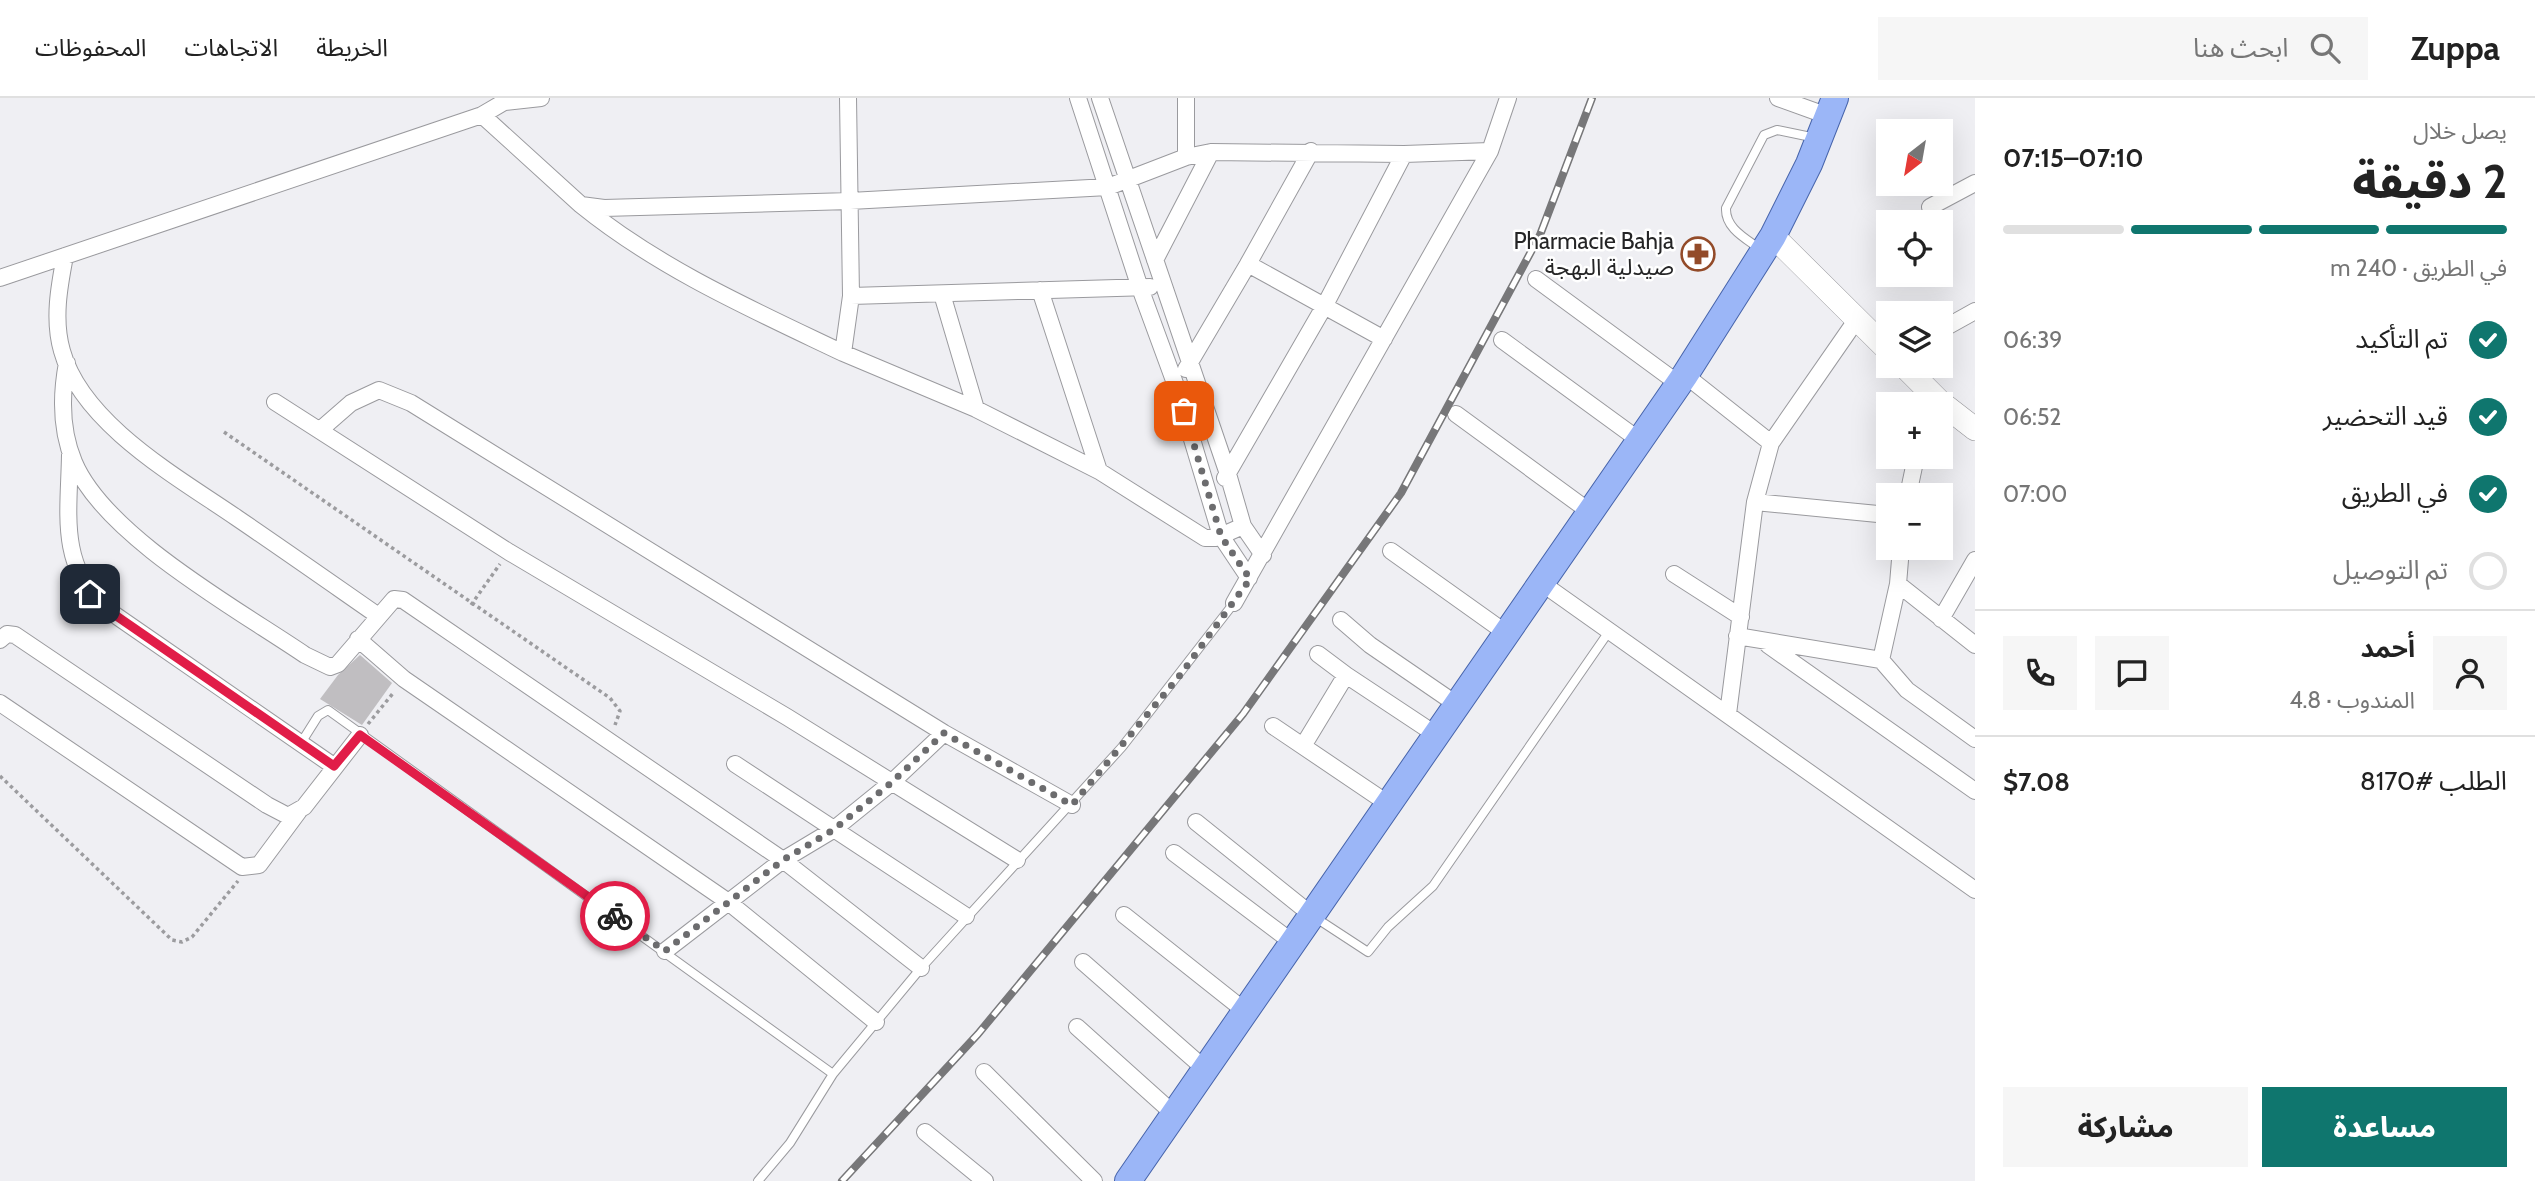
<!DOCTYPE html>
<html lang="ar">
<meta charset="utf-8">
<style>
:root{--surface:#fff;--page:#f6f6f6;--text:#222;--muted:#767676;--line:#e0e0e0;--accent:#0f766e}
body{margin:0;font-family:Cabin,"Noto Sans Arabic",sans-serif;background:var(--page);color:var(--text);direction:rtl;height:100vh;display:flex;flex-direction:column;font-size:26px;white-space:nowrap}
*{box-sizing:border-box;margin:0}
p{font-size:23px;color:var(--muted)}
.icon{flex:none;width:38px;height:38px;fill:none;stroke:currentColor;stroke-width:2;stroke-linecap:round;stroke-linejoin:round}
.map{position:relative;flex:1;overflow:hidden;direction:ltr}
.sheet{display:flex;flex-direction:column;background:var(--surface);width:560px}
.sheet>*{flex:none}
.needle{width:46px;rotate:211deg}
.fabs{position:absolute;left:1876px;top:21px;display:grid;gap:14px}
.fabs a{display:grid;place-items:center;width:77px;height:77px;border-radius:0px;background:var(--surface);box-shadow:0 7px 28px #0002;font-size:35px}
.pin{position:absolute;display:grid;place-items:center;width:60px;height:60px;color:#fff;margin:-30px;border-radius:14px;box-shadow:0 4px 10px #0006}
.courier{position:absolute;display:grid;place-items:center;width:70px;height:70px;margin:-35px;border:5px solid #e11d48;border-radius:50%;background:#fff;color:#222;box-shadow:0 2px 9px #0007}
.overview em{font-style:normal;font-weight:800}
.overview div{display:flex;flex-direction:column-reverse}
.overview{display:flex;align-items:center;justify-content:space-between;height:119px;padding:0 28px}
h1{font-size:46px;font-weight:800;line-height:52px}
.bar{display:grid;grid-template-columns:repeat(4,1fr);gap:10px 7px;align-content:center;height:84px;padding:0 28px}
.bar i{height:9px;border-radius:5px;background:var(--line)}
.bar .active{background:var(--accent)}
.bar p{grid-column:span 4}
.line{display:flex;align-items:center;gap:18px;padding:0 28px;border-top:2px solid var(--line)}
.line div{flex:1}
.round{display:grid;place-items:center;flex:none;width:74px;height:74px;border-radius:0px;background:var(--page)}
ol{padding:0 28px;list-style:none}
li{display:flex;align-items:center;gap:21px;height:77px}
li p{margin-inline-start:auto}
li .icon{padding:7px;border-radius:50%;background:var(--accent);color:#fff;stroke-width:4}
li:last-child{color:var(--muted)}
li i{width:38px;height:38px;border:4px solid var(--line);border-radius:50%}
.primary-button{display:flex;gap:14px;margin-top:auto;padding:14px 28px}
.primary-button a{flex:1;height:80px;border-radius:0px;background:var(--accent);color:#fff;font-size:28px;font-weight:800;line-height:80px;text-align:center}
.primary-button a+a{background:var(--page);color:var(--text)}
header{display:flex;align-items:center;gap:42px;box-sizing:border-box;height:98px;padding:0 35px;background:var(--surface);border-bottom:2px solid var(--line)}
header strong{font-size:33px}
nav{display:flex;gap:38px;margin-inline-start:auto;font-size:24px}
.search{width:490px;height:63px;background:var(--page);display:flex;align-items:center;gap:18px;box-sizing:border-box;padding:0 24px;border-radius:0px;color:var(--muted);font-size:26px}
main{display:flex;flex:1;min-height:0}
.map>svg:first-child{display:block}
.building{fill:#c0bec1}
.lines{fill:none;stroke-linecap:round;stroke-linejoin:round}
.lane-casing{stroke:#9a9a9e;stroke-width:10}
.street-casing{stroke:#9a9a9e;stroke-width:18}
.secondary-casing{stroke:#9a9a9e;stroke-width:24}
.primary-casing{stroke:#4764ab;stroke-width:28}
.path{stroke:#9c9c9f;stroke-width:3.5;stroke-dasharray:3.5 3.5;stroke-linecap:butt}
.lane{stroke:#fff;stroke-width:8}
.street{stroke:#fff;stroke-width:16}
.secondary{stroke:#fff;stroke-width:23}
.primary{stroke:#9bb6f7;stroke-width:26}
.rail-casing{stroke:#777779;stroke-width:8}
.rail{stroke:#fff;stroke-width:5;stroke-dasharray:16;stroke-linecap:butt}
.done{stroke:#6c6c6e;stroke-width:7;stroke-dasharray:0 12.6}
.route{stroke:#e11d48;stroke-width:9}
.labels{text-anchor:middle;stroke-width:5;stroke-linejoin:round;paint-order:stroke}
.poi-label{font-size:23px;fill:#252526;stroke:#fff;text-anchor:end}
</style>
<header>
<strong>Zuppa</strong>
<div class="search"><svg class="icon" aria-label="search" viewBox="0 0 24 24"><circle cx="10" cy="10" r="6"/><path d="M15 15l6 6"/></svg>ابحث هنا</div>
<nav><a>الخريطة</a><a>الاتجاهات</a><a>المحفوظات</a></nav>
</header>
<main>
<section class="sheet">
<div class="overview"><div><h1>2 دقيقة</h1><p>يصل خلال</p></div><em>07:10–07:15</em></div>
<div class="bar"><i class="active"></i><i class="active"></i><i class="active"></i><i></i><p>في الطريق · 240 m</p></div>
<ol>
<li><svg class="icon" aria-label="check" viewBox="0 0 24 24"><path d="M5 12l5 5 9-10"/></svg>تم التأكيد<p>06:39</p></li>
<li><svg class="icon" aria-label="check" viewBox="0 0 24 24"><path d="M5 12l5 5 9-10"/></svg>قيد التحضير<p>06:52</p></li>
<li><svg class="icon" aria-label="check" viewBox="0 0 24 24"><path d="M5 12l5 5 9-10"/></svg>في الطريق<p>07:00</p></li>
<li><i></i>تم التوصيل</li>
</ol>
<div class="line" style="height:126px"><a class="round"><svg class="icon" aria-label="person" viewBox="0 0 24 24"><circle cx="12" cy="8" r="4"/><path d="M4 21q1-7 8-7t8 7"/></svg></a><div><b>أحمد</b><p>المندوب · 4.8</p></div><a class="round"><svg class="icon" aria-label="chat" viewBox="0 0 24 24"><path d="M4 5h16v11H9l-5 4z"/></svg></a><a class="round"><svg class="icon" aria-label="phone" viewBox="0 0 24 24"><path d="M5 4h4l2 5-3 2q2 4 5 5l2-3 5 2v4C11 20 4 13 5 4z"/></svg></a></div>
<div class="line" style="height:91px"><div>الطلب #8170</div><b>$7.08</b></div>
<div class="primary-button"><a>مساعدة</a><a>مشاركة</a></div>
</section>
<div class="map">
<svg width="1975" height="1083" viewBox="0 0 1975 1083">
<rect width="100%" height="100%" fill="#efeff3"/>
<!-- building -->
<path class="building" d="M360 557 392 585 362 627 320 601 338 577Z"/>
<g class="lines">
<defs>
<path id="lane" d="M1760 151C1745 140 1725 130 1726 110L1764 37 1777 32 1816 40
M301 645 318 618 328 612 833 976
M1316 820 1368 854 1388 829 1433 788 1610 532
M758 1083 790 1045 833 976 921 870 1122 649 1234 505"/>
<path id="street" d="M848 0 851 198 843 255 976 311 1099 373 1205 440H1216L1243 428
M1078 0 1140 190 1176 288 1221 438 1249 480
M1100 0 1228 376 1243 428 1263 457
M1778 0 1828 18
M505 4 541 0
M482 17 581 107 604 110 850 103 1108 89 1186 59 1211 54 1155 162
M1211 54 1404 56
M1186 59V0
M581 107C660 171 753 212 843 255
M1930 109 1975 85
M65 158C59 189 53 222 62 253 82 326 179 380 237 420 284 452 331 485 377 517
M1248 166 1311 53
M0 180 482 17 511 0
M1536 181 1679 286
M1040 192 1099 373
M942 196 976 311
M851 198 1150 189
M1941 232 1975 213
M1502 242 1639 342
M67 265C61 297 61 333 74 364 105 438 239 512 305 557L330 569 338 566 394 501 403 502 783 762 921 870
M1186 271 1248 166 1384 241
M1685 277 1771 345
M275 304 509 454 787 619 1017 762
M1456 316 1590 414
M320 332 351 305 379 292 411 305 944 635 1072 707
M70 357C69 415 59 463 102 508L335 669
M1225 380 1325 207 1404 56 1490 53
M1908 397 1916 359
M1755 404 1888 417
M1391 453 1506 535
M1674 476 1741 519
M1543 486 1975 792
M1898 486 1975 547
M1234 505 1490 53 1508 0
M1941 521 1975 462
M1341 522 1370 547 1456 606
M1737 538 1881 562 1898 486 1901 450
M358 541 404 581 727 803 876 924
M0 542 7 536 15 537 267 707 288 718 304 709 360 637
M1768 547 1975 693
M1881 562 1907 592 1975 641
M1346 577 1435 636
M0 605 242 769 259 767 299 713
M1728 616 1755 404 1771 345 1857 221
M1273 628 1390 707
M1303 648 1346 577 1318 556
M735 666 966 818
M1196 724 1313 818
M1174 755 1292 844
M1124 817 1245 913
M665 853 783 762 833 732 891 685 944 635
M1083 864 1205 971
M1077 929 1175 1017
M984 974 1094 1083
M925 1034 985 1083"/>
<path id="secondary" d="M1773 138 1888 252
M1904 268 1939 303 1975 331"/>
<path id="primary" d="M1128 1083 1685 277 1773 138 1809 66 1835 0"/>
</defs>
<!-- lane casing -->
<use href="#lane" class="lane-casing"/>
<!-- street casing -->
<use href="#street" class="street-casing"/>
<!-- secondary casing -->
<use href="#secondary" class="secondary-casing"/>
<!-- primary casing -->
<use href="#primary" class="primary-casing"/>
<!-- path -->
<path class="path" d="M224 334 610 600 620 613 615 627
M471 507 500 466
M368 626 394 594
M0 678 172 842 182 844 192 839 238 783"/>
<!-- lane -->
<use href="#lane" class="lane"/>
<!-- street -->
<use href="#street" class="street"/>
<!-- secondary -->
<use href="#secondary" class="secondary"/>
<!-- primary -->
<use href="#primary" class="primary"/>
<defs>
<path id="rail" d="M842 1083 978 936 1243 616 1401 395 1540 137 1592 0"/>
</defs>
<!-- rail casing -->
<use href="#rail" class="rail-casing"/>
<!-- rail -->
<use href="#rail" class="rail"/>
</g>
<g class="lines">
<!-- done -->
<path class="done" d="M615 818 665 853 783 762 833 732 891 685 944 635 1072 707 1181 576 1250 481 1221 438 1184 313"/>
<!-- route -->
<path class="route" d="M90 496 102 508 334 668 360 637 615 818"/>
</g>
<!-- icons -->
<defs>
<symbol id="pharmacy-ring" viewBox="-11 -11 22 22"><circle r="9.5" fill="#fff" stroke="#934b29" stroke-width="1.5"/><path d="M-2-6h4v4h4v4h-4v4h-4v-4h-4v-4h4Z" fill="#934b29"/></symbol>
</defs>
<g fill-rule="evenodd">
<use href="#pharmacy-ring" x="1679" y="137" width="38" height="38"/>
</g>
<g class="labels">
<!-- poi labels -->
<g class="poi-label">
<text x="1674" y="151">Pharmacie Bahja<tspan x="1674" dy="26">صيدلية البهجة</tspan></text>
</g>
</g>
</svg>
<div class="fabs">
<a><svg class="needle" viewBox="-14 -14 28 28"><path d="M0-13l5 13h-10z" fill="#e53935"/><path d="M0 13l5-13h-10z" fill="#767676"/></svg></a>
<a><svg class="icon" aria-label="locate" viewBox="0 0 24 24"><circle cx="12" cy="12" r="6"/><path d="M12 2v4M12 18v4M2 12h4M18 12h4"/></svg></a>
<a><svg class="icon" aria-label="layers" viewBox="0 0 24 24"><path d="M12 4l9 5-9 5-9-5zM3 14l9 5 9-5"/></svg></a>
<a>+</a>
<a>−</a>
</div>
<div class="pin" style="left:1184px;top:313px;background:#ea580c"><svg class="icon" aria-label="bag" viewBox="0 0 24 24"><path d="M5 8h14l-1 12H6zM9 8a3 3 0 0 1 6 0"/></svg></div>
<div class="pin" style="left:90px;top:496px;background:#1f2937"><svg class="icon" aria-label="home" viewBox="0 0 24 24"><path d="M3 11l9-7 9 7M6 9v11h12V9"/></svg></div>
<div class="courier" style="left:615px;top:818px"><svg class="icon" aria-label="bike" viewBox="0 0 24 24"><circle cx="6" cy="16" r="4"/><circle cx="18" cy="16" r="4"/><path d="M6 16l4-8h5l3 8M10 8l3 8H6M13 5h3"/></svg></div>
</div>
</main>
